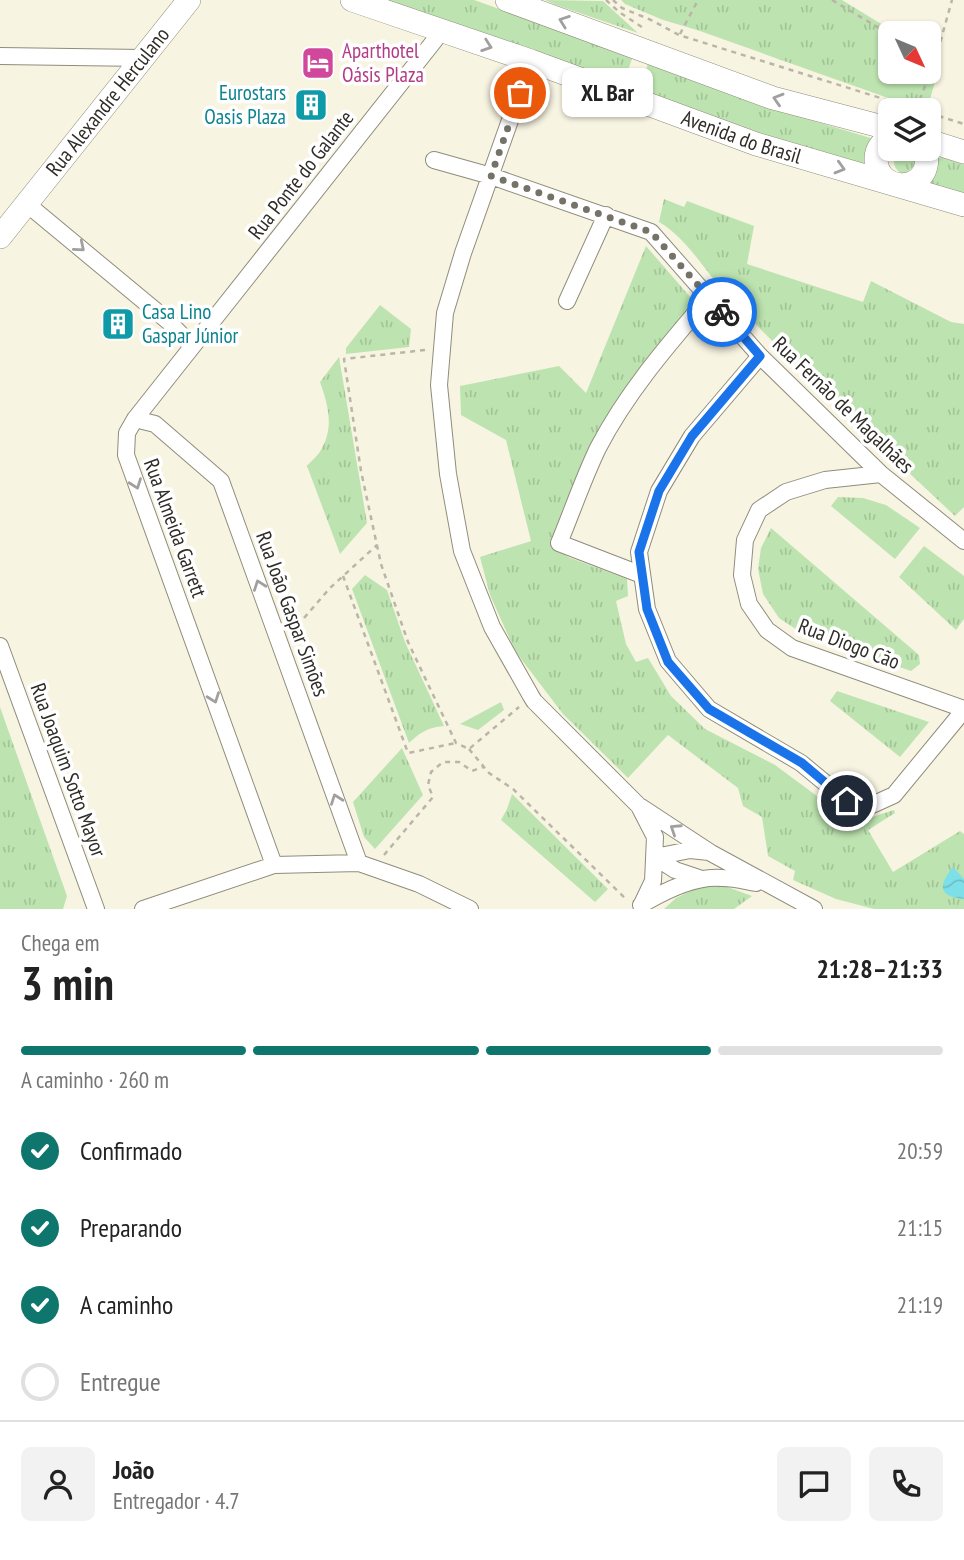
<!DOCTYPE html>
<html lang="pt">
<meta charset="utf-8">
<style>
:root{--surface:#fff;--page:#f2f2f2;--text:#222;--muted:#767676;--line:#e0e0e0;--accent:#0f766e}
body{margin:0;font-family:"PT Sans Narrow",sans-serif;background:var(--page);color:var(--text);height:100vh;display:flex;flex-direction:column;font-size:26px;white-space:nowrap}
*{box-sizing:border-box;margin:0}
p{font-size:23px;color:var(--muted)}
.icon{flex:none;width:38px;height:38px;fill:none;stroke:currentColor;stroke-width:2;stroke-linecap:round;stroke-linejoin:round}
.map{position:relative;height:909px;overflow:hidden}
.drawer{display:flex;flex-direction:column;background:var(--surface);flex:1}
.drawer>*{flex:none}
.needle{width:46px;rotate:134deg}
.tools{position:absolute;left:878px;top:21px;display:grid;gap:14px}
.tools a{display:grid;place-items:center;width:63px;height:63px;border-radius:10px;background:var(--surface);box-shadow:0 2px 5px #0004;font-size:35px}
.pin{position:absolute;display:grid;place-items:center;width:60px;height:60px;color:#fff;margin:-30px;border:4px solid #fff;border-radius:50%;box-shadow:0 2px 7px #0007}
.courier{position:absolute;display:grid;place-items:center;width:70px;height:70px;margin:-35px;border:5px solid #1a73e8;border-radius:50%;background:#fff;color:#222;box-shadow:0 2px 9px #0007}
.bubble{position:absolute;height:49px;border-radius:10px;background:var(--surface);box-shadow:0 2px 5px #0004;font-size:23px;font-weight:700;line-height:49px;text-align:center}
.head em{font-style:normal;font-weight:700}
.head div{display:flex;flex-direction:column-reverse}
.head{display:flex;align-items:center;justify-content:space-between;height:119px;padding:0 21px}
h1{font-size:46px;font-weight:700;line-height:52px}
.bar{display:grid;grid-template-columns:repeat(4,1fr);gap:10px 7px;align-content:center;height:84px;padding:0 21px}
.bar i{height:9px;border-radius:5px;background:var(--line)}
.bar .on{background:var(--accent)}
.bar p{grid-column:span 4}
.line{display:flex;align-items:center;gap:18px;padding:0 21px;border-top:2px solid var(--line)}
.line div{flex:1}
.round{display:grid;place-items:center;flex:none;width:74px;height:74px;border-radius:10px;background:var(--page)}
ol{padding:0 21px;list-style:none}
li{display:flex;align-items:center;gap:21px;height:77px}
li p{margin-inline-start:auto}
li .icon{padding:7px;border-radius:50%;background:var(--accent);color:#fff;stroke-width:4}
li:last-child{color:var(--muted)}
li i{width:38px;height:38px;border:4px solid var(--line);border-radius:50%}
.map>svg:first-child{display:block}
.grass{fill:url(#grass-tufts)}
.water{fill:url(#water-waves)}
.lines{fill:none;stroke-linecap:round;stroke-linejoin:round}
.street-casing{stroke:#908c7c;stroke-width:18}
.secondary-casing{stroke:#908c7c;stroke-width:24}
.path{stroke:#b9b6a8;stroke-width:2.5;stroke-dasharray:5 5;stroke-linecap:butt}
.street{stroke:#fff;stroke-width:16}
.secondary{stroke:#fff;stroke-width:23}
.oneway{stroke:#a1a09e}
.done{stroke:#757368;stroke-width:7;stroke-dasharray:0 12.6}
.route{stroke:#1a73e8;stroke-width:9}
.labels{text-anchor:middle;stroke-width:7;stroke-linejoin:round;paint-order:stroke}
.hotel-label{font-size:21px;fill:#b23c85;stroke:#fff;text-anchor:start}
.culture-label{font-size:21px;fill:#0d838f;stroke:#fff;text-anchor:end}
.street-label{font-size:21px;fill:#2f2d27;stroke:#fff}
</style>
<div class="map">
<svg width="964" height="909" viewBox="0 0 964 909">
<defs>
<pattern id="grass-tufts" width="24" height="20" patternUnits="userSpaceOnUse" patternTransform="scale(1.75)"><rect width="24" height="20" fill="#bde4b0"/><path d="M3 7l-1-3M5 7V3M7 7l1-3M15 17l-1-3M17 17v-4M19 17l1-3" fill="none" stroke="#a3c497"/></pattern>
<pattern id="water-waves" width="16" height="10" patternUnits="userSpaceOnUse" patternTransform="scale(1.75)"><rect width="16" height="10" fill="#7ddfe7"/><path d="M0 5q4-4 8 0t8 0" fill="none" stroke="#6cc0c6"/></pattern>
</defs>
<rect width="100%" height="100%" fill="#f8f4e2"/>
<!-- grass -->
<path class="grass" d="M383 0H474L633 56 623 85Z
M545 0 603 1 638 33 556 5Z
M621 0H842L896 33H891V72H929V53L941 60 929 103 905 104 697 30 663 20 625 4Z
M648 63 764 106 874 139 868 168 758 133 641 90Z
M908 149C921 160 915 168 903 174 894 170 892 162 896 154Z
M943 157 964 164V195L933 187 930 182 935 160Z
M664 199 684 207 687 201 754 226 747 264 863 302 871 281 951 322 964 324V507L955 516C878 444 801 372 728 296 705 272 688 239 659 222Z
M646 246 698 306 641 372 556 545 568 557 627 579 628 596 616 601 626 644 636 662 648 658 671 696 705 729 775 765 844 816 869 818 894 810 895 813 868 830 893 872 960 831 964 834V909H874L836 899 793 880 795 871 768 856 762 817 743 806 738 788 668 735 628 778 563 714 515 651 490 595 480 557 531 541 506 440 461 415 460 386 559 366 586 393Z
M380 305 411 329 409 347 346 354V348Z
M339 357 367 523 340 554 307 466C312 460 319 455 322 448 334 426 328 405 320 382Z
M838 497 863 498 886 505 920 528 895 559 831 506Z
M771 528 919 655 920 664 911 671 800 632 779 618 763 594 758 569 761 548Z
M924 546 964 576V619L956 630 899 577Z
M365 575 387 590 405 642 444 726C427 728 421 732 409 743L352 589Z
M837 691 929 722 900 757 830 701Z
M501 702 504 710 478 730 460 724Z
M0 707 67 896 63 909H0Z
M402 748 423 795 375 849 364 837 353 802Z
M512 794 608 889 595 902 501 820 507 809Z
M711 881 752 896 734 909H664L676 898Z"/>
<!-- water -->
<path class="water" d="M953 867 964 879V899C938 897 938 885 953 867Z"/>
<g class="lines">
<defs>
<path id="street" d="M0 56 143 58
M531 61 463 253 445 313 439 385 448 474 462 551 492 627 531 696 534 701 639 806 655 837 653 881 642 904
M434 160 491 176 651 232 760 356 881 474 964 541
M27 204 168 321 192 346
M567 301 606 215
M760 356 692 436 659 491 639 552 647 609 668 661 709 709 801 763 847 801 872 805 894 795 964 710
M135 419 155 424 221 481 359 863
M881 474 825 480 786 492 759 510 745 540 742 575 749 604 767 630 792 648 964 709
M642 575 559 543C572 512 583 479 598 448 627 392 668 345 709 297
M0 646 96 909
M641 807 711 853 814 909
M655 857 690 850 709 852
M655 857 675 870 702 879
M274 865 126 455 127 433 135 419 442 31
M641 905C664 891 696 875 723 878 734 878 745 881 756 883
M143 909 274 865 359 863 419 884 470 909"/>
<g id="secondary">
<path id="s1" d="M352 0 531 61 756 144 964 205"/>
<path d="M507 0 773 98 891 129"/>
<path d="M891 137C882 142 876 149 876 159 877 197 937 192 925 149"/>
<path d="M929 141 964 152"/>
<path id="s2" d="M0 237 189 0"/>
</g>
</defs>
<!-- street casing -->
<use href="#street" class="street-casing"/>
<!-- secondary casing -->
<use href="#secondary" class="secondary-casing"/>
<!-- path -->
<path class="path" d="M606 0 619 12 645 29
M613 0 622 8 651 20 679 35 919 110
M832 0 891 35
M680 34 698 0
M935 61 952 0
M916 109 935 61 929 58
M929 113 964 124
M425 350 344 359 361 471 381 564 408 642 456 743 469 749 519 707
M343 576 408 753 456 743
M291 633 330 588 377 545
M469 749 489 773 513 789 626 899
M384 855 433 797 428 785 431 772 443 762H459L472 771 483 767"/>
<!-- street -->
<use href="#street" class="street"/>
<!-- secondary -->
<use href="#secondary" class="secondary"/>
</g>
<!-- one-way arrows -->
<defs><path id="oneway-chevron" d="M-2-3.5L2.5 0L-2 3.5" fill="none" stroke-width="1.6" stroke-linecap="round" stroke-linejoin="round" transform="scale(1.75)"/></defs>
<g class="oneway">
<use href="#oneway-chevron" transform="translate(564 21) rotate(-160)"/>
<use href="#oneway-chevron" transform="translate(487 46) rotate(19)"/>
<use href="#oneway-chevron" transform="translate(778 99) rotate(-163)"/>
<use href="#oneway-chevron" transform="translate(840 168) rotate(16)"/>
<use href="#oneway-chevron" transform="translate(80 247) rotate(40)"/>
<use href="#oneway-chevron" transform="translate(136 484) rotate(70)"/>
<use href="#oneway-chevron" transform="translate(259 585) rotate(-110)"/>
<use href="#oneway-chevron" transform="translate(214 698) rotate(70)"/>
<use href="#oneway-chevron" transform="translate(336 799) rotate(-110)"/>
<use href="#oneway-chevron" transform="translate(675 829) rotate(-147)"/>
</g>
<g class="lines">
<!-- done -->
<path class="done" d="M520 93 491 176 651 232 722 312"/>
<!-- route -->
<path class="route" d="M722 312 760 356 692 436 659 491 639 552 647 609 668 662 709 709 802 763 847 801"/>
</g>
<!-- icons -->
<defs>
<symbol id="hotel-square" viewBox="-11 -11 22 22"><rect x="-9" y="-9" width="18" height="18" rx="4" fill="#d1479c" stroke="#fff"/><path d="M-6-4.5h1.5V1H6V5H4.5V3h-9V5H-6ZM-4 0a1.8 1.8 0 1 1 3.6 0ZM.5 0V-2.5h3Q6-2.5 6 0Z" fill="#fff"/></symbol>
<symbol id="building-square" viewBox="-11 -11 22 22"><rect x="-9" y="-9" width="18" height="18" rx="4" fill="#0f9aa8" stroke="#fff"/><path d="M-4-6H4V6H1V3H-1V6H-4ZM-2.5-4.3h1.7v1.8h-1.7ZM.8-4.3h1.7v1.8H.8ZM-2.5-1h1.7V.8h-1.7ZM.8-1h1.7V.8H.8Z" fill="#fff"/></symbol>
</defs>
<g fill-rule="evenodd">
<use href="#hotel-square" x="299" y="44" width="38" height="38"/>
<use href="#building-square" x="292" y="86" width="38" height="38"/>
<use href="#building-square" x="99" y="305" width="38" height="38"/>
</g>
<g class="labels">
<!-- hotel labels -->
<g class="hotel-label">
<text x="342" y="58">Aparthotel<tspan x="342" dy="24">Oásis Plaza</tspan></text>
</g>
<!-- culture labels -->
<g class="culture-label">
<text x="286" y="100">Eurostars<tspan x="286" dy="24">Oasis Plaza</tspan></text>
<text x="142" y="319" text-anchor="start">Casa Lino<tspan x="142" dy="24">Gaspar Júnior</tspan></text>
</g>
<!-- street labels -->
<g class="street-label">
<text dy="7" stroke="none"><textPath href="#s2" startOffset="173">Rua Alexandre Herculano</textPath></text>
<text dy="7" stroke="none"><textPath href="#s1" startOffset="413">Avenida do Brasil</textPath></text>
<text transform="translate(301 175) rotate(-52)" y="7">Rua Ponte do Galante</text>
<text transform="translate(843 405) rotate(44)" y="7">Rua Fernão de Magalhães</text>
<text transform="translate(175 528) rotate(70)" y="7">Rua Almeida Garrett</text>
<text transform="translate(292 614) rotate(70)" y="7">Rua João Gaspar Simões</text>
<text transform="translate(849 644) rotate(21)" y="7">Rua Diogo Cão</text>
<text transform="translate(68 770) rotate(70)" y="7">Rua Joaquim Sotto Mayor</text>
</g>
</g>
</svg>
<div class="tools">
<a><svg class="needle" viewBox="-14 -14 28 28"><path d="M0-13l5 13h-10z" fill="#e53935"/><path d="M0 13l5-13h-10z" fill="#767676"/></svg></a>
<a><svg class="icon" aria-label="layers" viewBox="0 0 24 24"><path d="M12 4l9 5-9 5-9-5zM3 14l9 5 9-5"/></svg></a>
</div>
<div class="pin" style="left:520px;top:93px;background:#ea580c"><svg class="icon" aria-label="bag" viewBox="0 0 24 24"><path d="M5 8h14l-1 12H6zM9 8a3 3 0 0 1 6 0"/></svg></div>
<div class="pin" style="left:847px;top:801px;background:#1f2937"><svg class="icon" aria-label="home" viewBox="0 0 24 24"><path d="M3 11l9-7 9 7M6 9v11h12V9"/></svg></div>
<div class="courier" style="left:722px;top:312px"><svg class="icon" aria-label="bike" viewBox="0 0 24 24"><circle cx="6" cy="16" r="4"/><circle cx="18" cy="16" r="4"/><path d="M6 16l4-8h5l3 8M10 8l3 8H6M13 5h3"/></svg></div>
<div class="bubble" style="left:562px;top:68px;width:91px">XL Bar</div>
</div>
<section class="drawer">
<div class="head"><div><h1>3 min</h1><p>Chega em</p></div><em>21:28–21:33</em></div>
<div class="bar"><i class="on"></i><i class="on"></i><i class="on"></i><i></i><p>A caminho · 260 m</p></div>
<ol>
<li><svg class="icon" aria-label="check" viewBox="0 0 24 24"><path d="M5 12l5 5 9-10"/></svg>Confirmado<p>20:59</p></li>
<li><svg class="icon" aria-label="check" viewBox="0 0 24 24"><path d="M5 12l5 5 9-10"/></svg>Preparando<p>21:15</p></li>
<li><svg class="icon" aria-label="check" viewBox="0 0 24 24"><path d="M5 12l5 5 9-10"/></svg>A caminho<p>21:19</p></li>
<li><i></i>Entregue</li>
</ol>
<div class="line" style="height:126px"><a class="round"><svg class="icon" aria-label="person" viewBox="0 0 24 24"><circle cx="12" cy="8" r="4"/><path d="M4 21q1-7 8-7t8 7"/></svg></a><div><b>João</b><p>Entregador · 4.7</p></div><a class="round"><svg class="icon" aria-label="chat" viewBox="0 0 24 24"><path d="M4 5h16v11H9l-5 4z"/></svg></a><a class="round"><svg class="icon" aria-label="phone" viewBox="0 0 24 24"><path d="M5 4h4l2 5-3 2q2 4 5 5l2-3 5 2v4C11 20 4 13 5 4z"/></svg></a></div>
</section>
